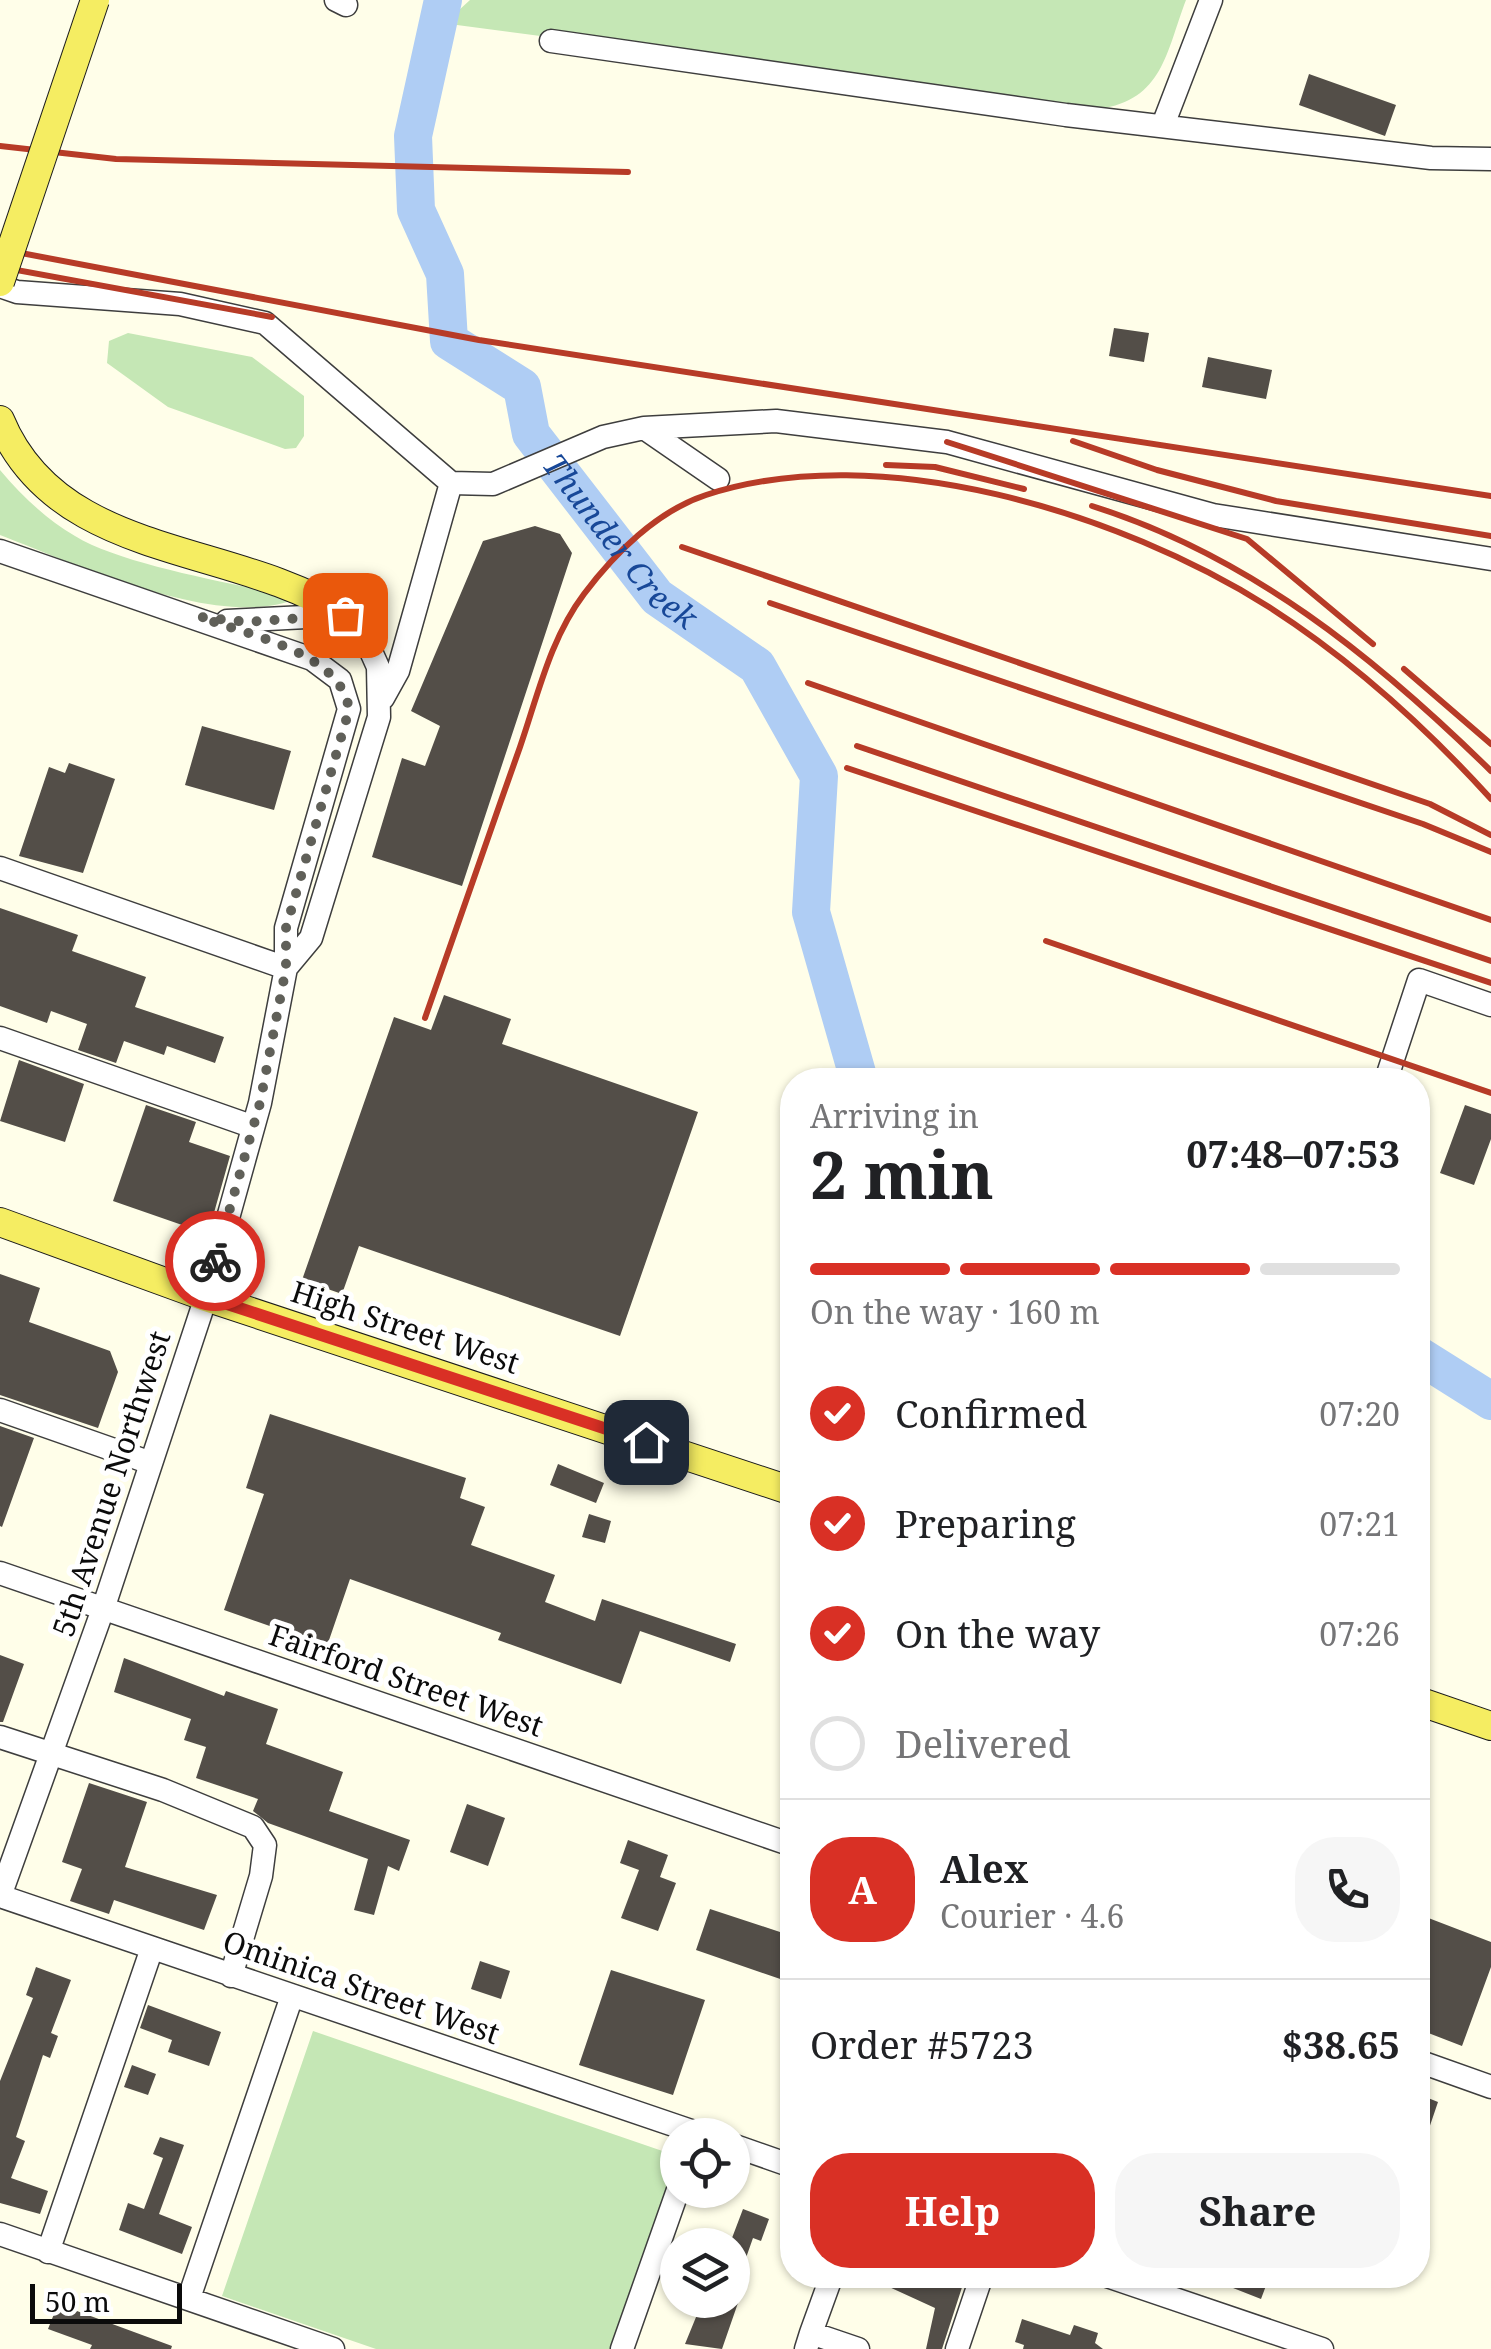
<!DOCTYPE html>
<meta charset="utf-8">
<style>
:root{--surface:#fff;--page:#f6f6f6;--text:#202124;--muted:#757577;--line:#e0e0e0;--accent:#d93025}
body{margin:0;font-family:"Noto Serif",serif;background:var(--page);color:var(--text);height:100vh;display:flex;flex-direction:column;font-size:38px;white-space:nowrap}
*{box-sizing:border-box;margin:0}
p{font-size:32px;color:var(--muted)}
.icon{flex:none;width:55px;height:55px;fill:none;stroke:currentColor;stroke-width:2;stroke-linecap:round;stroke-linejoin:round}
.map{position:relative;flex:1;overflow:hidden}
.details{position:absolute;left:780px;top:1068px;width:650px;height:1220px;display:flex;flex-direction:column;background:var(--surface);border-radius:40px;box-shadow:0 2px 8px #0004}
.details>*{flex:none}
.controls{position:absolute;left:660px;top:2118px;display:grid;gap:20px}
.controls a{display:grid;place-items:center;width:90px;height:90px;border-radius:50%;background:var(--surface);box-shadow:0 2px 8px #0004;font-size:50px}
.scale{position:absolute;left:30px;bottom:25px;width:152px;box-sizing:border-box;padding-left:10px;border:5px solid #0b0b0b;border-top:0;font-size:28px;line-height:35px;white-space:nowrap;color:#0b0b0b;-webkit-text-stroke:8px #fff;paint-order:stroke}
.pin{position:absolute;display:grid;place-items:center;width:85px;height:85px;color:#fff;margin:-42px;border-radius:20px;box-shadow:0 5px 15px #0006}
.courier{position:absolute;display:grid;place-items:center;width:100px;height:100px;margin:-50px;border:8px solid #d93025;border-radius:50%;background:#fff;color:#222;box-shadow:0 2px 12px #0007}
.head em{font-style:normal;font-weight:700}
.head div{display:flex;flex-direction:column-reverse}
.head{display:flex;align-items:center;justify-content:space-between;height:170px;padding:0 30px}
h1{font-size:65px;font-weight:700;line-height:75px}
.bar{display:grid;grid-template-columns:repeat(4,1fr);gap:15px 10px;align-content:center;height:120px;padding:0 30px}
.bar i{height:12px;border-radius:8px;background:var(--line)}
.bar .active{background:var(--accent)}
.bar p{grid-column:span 4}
.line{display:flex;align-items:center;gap:25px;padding:0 30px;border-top:2px solid var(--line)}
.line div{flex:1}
.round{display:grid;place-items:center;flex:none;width:105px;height:105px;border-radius:40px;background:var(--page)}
ol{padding:0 30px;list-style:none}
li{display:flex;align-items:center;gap:30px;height:110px}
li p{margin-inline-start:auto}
li .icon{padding:10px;border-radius:50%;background:var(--accent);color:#fff;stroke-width:4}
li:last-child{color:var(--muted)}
li i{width:55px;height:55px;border:5px solid var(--line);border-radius:50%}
.cta{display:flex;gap:20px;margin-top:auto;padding:20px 30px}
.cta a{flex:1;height:115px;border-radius:40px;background:var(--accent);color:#fff;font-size:40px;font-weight:700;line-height:115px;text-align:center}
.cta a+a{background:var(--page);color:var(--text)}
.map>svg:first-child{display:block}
.green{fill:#c5e7b5}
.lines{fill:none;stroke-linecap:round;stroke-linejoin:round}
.river{stroke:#afcdf4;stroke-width:38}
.building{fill:#534e48}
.minor-casing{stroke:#3e3e3e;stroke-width:25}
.major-casing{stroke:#1c1c1c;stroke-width:30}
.minor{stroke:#fff;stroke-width:22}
.major{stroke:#f5ed62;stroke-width:28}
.rail{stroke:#b73b27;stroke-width:6}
.major-bridge-casing{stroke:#1c1c1c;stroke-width:30;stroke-linecap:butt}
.major-bridge{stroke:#f5ed62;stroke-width:28}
.done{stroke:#606059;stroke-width:10;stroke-dasharray:0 18}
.route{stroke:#d93025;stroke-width:12}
.labels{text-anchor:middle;stroke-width:10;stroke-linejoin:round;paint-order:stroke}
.street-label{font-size:30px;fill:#0b0b0b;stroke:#fff}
.water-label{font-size:32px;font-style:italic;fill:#184898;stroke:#fff}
</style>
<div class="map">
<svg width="1491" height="2349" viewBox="0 0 1491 2349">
<rect width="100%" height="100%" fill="#fffee9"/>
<!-- green -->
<path class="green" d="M470 0H1186C1166 52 1163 100 1099 109L457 25 458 11Z
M128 333 252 357 304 396V436L296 448 285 449 168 407 107 363 109 341Z
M0 470C22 496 46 519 75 536 124 566 238 584 298 598 221 632 76 564 0 535Z
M313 2031 677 2156 678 2190 626 2349H376L222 2296Z"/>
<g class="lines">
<!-- river -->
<g class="river">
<path id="s1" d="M443 0 413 136 416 210 445 274 449 341 522 387 531 434 657 597 757 666 819 776 811 912 859 1080"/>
<path d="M1418 1355 1491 1401"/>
</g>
</g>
<!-- building -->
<path class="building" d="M1309 74 1396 105 1385 136 1299 105Z
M1114 328 1149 333 1144 362 1109 356Z
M1208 357 1272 370 1266 399 1202 387Z
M535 526 560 534 572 553 462 886 372 857 402 758 425 766 440 726 411 711 483 541Z
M202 726 291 751 274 810 185 785Z
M69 763 115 779 83 873 19 856 49 767 65 773Z
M0 908 78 935 72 951 146 977 135 1007 224 1037 215 1063 167 1046 164 1055 124 1041 116 1063 78 1050 87 1024 51 1011 47 1023 0 1006Z
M444 995 511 1019 502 1044 698 1112 620 1336 359 1246 342 1294 302 1280 394 1017 431 1030Z
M19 1060 84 1084 65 1142 0 1121Z
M146 1105 196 1122 189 1142 230 1156 208 1234 113 1201Z
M1465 1105 1491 1114V1139L1474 1185 1440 1173Z
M0 1274 40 1288 29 1322 110 1351 118 1372 98 1428 0 1395Z
M270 1414 466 1478 460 1498 485 1507 471 1545 555 1575 545 1602 595 1621 602 1599 736 1644 730 1662 640 1631 621 1684 498 1640 501 1633 350 1579 327 1646 224 1610 264 1494 246 1488Z
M0 1426 34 1438 2 1527 0 1526Z
M558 1464 604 1483 596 1503 550 1485Z
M589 1514 611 1521 605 1543 582 1537Z
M0 1655 24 1664 3 1722H0Z
M124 1658 224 1696 226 1691 278 1709 266 1744 343 1772 329 1811 410 1840 399 1871 388 1866 374 1915 354 1910 368 1859 268 1823 253 1811 258 1799 196 1778 206 1747 184 1740 191 1719 114 1692Z
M89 1783 147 1802 125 1867 217 1895 204 1930 114 1900 109 1914 70 1901 82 1869 62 1862Z
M467 1804 505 1818 488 1866 450 1852Z
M628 1840 668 1855 660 1877 676 1883 658 1931 621 1918 639 1870 620 1863Z
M710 1909 792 1936V1983L696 1950Z
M1418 1914 1491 1942V1967L1462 2046 1418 2029Z
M480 1961 510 1971 501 1999 471 1989Z
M36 1967 71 1980 51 2033 58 2036 50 2058 43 2055 16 2137 25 2141 11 2178 48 2191 40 2214 0 2203V2081L33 1998 26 1995Z
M611 1970 705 2000 673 2095 579 2065Z
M148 2005 221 2032 209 2066 168 2052 172 2040 140 2028Z
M132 2065 156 2074 148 2095 124 2087Z
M1418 2094 1438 2102 1420 2155 1418 2154Z
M160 2137 184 2145 159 2214 192 2227 182 2254 119 2230 128 2203 144 2209 163 2158 153 2154Z
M743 2209 769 2219 761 2241 753 2238 735 2289 732 2238Z
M863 2275H966L942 2349H926L935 2308Z
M1200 2275H1270L1261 2299Z
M703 2300H739L722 2349 685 2344Z
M58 2304 172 2346 171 2349H90L92 2345 48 2329Z
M1022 2319 1070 2335 1074 2325 1098 2333 1095 2343 1103 2349H1023L1024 2345 1015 2342Z"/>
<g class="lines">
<defs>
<path id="minor" d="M336 0 346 5
M551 41 1066 115 1431 158 1491 159
M1163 125 1211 0
M0 286 17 292 180 304 265 323 451 483 493 484 603 437 644 428 776 421 947 442 1213 515 1491 559
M644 428 718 479
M0 551 312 659 340 680 349 709 286 928V968L260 1103 206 1297 103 1609 0 1896 703 2135
M227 621 345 615 365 638 378 667 379 717 311 938 286 968
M383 698 398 671 451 483
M0 868 286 968
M0 1038 251 1126
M1386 1080 1419 980 1491 1005
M0 1410 151 1463
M0 1573 792 1845
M0 1737 163 1790 253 1827 265 1845 261 1876 231 1976
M1418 2061 1491 2087
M732 2145 792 2166
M0 2234 333 2349
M48 2252 152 1948
M1104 2275 1322 2349
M189 2298 292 1996
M811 2333 832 2275
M622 2349 678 2190
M806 2349 811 2333 858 2349
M957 2349 982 2275"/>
<path id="major" d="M0 420C58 561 235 542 345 615
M0 1222 206 1297 792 1491
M1418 1701 1491 1726"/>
</defs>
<!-- minor casing -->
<use href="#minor" class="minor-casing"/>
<!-- major casing -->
<use href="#major" class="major-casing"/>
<!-- minor -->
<use href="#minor" class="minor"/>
<!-- major -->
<use href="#major" class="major"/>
<!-- rail -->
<path class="rail" d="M0 146 116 159 628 172
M0 249 479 340 1491 496
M0 267 272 317
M1073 441 1157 470 1276 501 1491 536
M947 442 1247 539 1373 644
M886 465 935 467 1024 489
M1092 506C1250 556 1375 657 1491 771
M682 547 1430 804 1491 835
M770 603 1423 824 1491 852
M1404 669 1491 744
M808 683 1491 920
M857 746 1491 961
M847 768 1491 983
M1046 941 1491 1093
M425 1018C457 927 488 837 520 747 538 695 550 639 584 594 614 554 657 511 706 495 880 438 1120 513 1269 607 1353 661 1424 725 1491 799"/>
<defs>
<path id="major-bridge" d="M0 282 95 0"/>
</defs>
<!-- major-bridge casing -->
<use href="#major-bridge" class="major-bridge-casing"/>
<!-- major-bridge -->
<use href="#major-bridge" class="major-bridge"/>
</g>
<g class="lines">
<!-- done -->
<path class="done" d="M215 1261 260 1103 286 968V928L349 710C342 652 247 635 200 617L247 622 345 615"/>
<!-- route -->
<path class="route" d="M215 1261 206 1297 646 1442"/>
</g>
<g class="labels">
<!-- street labels -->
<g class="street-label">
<text transform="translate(405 1328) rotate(18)" y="10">High Street West</text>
<text transform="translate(112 1484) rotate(-72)" y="10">5th Avenue Northwest</text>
<text transform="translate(406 1681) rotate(19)" y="10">Fairford Street West</text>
<text transform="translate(361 1988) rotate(19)" y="10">Ominica Street West</text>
</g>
<!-- water labels -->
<g class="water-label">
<text dy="11" stroke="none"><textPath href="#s1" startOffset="625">Thunder Creek</textPath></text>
</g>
</g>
</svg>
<div class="controls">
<a><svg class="icon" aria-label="locate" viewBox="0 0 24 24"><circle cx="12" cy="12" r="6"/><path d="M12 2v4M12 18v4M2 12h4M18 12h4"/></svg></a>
<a><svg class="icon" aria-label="layers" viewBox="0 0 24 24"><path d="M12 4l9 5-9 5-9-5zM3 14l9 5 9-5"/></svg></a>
</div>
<div class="scale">50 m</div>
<div class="pin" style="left:345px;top:615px;background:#ea580c"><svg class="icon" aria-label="bag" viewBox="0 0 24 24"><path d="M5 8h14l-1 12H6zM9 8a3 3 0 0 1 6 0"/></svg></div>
<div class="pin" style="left:646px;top:1442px;background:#1f2937"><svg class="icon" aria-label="home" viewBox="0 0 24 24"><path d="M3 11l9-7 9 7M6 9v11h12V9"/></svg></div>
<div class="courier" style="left:215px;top:1261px"><svg class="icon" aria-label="bike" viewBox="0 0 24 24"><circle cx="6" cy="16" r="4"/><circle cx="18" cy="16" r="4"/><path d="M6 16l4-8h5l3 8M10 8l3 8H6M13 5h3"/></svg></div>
<section class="details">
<div class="head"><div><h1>2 min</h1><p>Arriving in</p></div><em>07:48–07:53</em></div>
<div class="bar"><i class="active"></i><i class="active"></i><i class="active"></i><i></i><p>On the way · 160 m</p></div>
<ol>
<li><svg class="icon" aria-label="check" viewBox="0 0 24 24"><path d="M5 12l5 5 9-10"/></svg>Confirmed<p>07:20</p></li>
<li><svg class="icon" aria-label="check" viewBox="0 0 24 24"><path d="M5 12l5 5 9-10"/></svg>Preparing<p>07:21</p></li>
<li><svg class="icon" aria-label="check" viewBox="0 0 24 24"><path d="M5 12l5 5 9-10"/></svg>On the way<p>07:26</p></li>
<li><i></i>Delivered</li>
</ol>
<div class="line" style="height:180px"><b class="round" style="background:var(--accent);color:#fff">A</b><div><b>Alex</b><p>Courier · 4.6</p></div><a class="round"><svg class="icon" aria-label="phone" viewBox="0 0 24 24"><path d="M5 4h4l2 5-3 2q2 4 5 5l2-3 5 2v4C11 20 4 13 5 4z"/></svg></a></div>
<div class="line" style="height:130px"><div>Order #5723</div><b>$38.65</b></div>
<div class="cta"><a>Help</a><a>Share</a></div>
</section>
</div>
